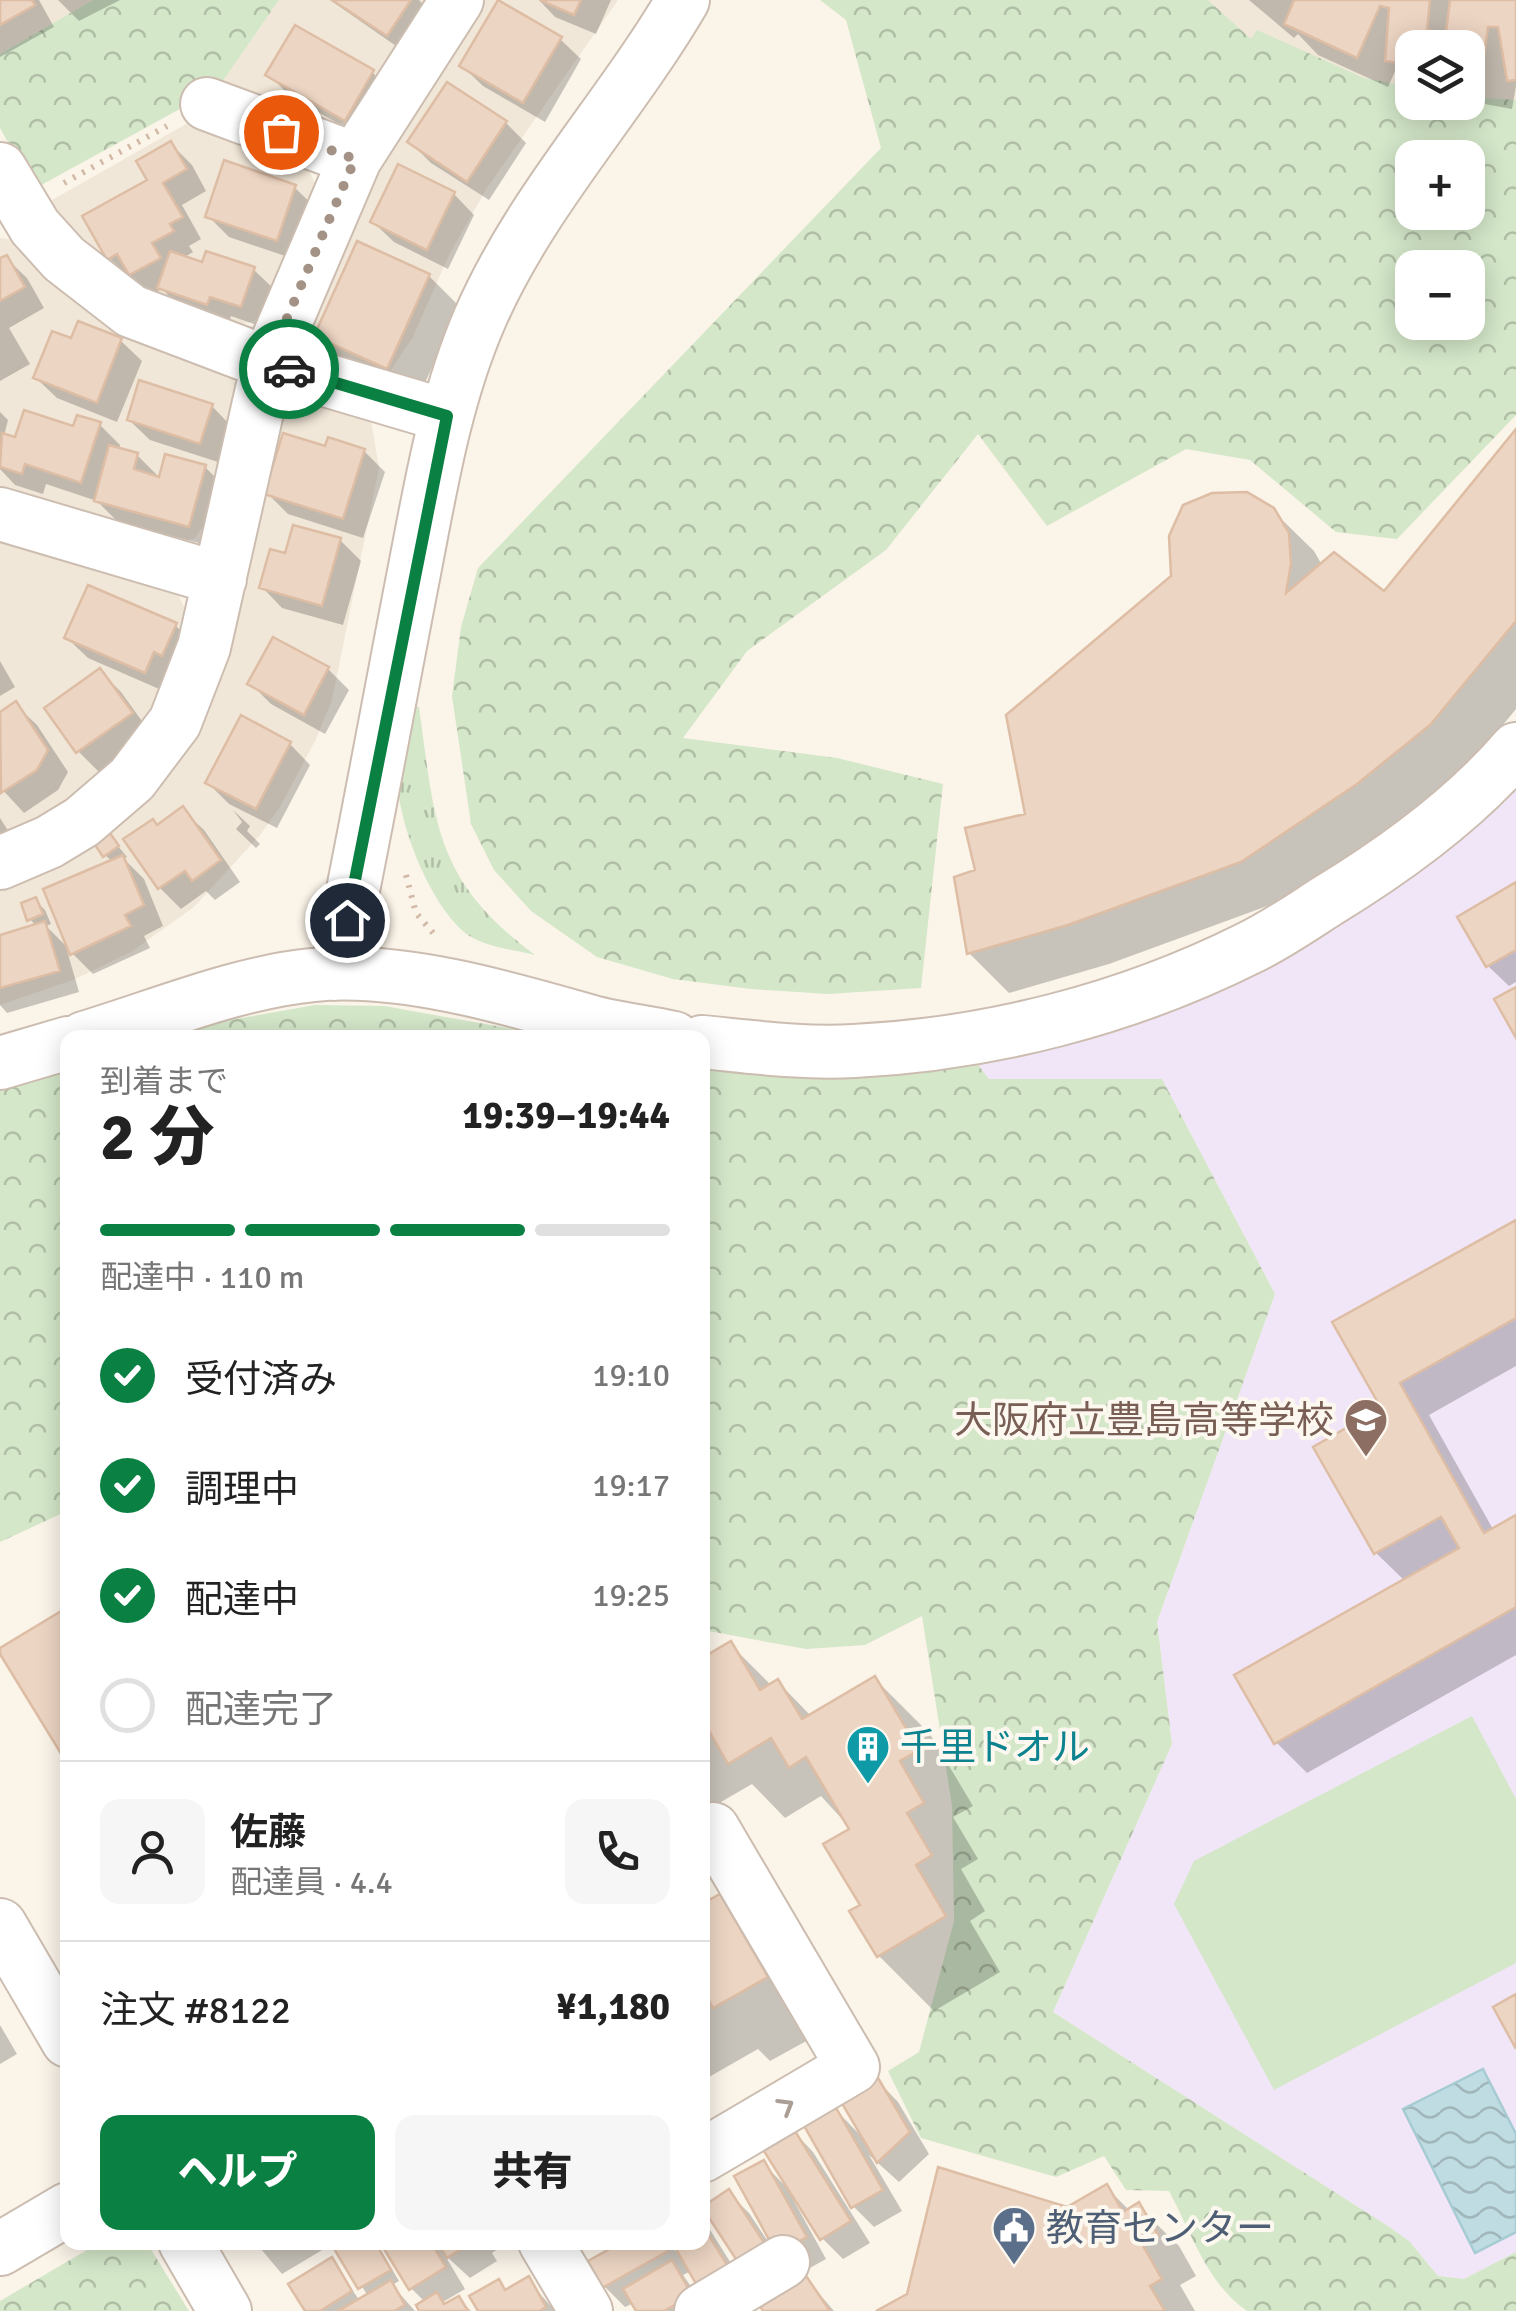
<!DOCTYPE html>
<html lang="ja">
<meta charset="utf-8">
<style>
:root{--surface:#fff;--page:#f6f6f6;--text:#222;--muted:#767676;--line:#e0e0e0;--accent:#0b8043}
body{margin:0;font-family:Signika,"Noto Sans JP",sans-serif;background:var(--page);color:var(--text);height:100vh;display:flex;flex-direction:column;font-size:38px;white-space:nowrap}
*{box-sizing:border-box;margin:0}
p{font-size:32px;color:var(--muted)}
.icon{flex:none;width:55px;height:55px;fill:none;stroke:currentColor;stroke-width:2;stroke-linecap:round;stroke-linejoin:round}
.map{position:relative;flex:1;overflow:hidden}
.drawer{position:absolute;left:60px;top:1030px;width:650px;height:1220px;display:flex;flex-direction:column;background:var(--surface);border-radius:20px;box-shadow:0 5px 25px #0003}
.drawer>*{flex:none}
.controls{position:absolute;left:1395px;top:30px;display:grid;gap:20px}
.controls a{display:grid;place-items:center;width:90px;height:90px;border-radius:20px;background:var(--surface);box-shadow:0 5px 25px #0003;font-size:50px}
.pin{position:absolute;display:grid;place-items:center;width:85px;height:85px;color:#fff;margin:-42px;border:5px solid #fff;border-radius:50%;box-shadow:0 2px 10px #0007}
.courier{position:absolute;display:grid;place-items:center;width:100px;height:100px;margin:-50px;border:8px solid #0b8043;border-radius:50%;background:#fff;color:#222;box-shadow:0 2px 12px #0007}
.summary em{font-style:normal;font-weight:800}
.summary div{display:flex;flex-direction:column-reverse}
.summary{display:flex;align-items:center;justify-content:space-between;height:170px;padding:0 40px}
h1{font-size:65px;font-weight:800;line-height:75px}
.bar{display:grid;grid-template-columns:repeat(4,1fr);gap:15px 10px;align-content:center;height:120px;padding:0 40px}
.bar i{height:12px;border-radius:8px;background:var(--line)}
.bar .on{background:var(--accent)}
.bar p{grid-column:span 4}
.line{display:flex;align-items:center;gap:25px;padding:0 40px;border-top:2px solid var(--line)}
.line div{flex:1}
.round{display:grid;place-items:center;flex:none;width:105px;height:105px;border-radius:20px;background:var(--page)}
ol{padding:0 40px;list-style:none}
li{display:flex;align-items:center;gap:30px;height:110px}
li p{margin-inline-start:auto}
li .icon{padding:10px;border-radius:50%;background:var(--accent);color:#fff;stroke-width:4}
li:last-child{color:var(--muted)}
li i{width:55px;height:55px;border:5px solid var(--line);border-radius:50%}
.cta{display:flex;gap:20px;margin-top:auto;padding:20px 40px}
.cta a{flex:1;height:115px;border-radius:20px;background:var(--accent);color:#fff;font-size:40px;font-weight:800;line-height:115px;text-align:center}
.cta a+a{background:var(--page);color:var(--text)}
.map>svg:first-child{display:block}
.residential{fill:#f1e7d8;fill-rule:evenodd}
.education{fill:#f1e6f7}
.grass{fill:url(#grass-tufts)}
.forest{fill:url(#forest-crowns);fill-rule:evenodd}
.garden{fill:#d4e7c9}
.water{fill:url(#water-waves);stroke:#a6cbd3;stroke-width:2.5}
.shadow{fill:#0003}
.building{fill:#edd5c3;stroke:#debda5;stroke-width:2.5}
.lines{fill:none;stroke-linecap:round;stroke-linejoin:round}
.minor-casing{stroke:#ccbdb0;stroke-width:56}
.path{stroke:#d2b9a6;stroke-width:6;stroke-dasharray:2.5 8;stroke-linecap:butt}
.minor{stroke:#fff;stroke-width:52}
.oneway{stroke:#ab9e95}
.done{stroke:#a39285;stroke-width:10;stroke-dasharray:0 18}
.route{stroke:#0b8043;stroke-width:12}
.labels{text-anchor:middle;stroke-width:8;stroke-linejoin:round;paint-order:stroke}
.education-label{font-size:38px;fill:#785e54;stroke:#fdf8ef;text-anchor:end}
.culture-label{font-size:38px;fill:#0d838f;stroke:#fdf8ef;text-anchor:start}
.service-label{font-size:38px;fill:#4e5e75;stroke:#fdf8ef;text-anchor:start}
</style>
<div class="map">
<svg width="1516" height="2311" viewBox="0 0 1516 2311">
<defs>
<pattern id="grass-tufts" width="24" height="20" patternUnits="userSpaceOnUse" patternTransform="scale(2.5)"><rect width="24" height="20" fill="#d4e7c9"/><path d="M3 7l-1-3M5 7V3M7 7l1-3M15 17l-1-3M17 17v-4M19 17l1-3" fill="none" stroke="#b0bea6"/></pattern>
<pattern id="forest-crowns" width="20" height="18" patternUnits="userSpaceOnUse" patternTransform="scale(2.5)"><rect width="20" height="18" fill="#d4e7c9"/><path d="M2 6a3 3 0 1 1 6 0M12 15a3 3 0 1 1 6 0" fill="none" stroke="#b0bea6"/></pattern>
<pattern id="water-waves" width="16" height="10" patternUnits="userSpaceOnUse" patternTransform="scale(2.5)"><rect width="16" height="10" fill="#bfdce3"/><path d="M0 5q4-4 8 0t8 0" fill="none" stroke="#a0b6ba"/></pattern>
</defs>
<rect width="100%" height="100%" fill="#fbf4e9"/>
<!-- residential -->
<path class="residential" d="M0 0H93L0 54Z
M279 0H435L356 120 331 125 218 88Z
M483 0H618L487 188 449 255 413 337 385 379 315 351 308 339 306 326 352 213Z
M1148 0H1516V127L1293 119ZM1412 48H1468V102H1412Z
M193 120 306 165 316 185 266 309 258 319 248 323 234 325 161 301 111 272 45 204Z
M0 238 16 240 232 376 238 391 208 520 195 538 183 542 0 489Z
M309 397 370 415 379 468 332 700 316 739 280 807 261 834 194 907 131 952 73 980 0 1005V885L115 822 278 408Z
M0 540 176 591 188 614 150 719 91 790 0 842Z"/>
<!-- education -->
<path class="education" d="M1516 787V2252L1464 2279 1452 2280 1438 2276 1409 2241 1391 2228 1053 2012 1172 1744 1157 1622 1275 1294 1162 1079H989L975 1061 1270 965 1401 886Z"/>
<!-- grass -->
<path class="grass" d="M411 705 419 707C435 822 434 880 535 955 514 950 486 947 468 935 432 908 403 834 398 790 395 764 406 731 411 705Z"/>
<!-- forest -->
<path class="forest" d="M93 0H279L218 88 34 189 0 128V54Z
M820 0H1208L1251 39 1257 30 1364 78 1412 87V102H1468V97L1516 100V415L1397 539 1336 532 1250 460 1186 449 1047 526 978 434 886 550 747 651 683 738 837 758 943 784 921 988 828 994 751 989 673 979 597 957 531 911 494 870 471 824 452 696 461 627 478 568 881 148 846 20ZM1412 158H1468V212H1412ZM1412 268H1468V322H1412Z
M315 1005 384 1006 557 1037 172 1038 219 1022Z
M975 1061 989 1079H1162L1275 1294 1157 1622 1172 1744 1053 2012 1391 2228 1409 2241 1438 2276 1464 2279 1516 2252V2311H1247C1208 2285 1191 2232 1169 2191L1126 2190 1104 2156 1056 2177 921 2138 888 2071 919 2052 954 1921 952 1806 922 1616 865 1645 806 1649 703 1630 702 1067Z
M67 1069V1511L0 1542V1090Z
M99 2243H147L189 2311H0V2301Z"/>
<!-- garden -->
<path class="garden" d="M1472 1716 1516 1799V1963L1274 2090 1174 1904 1194 1861Z"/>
<!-- water -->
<path class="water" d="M1483 2069 1516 2134V2232L1475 2253 1403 2109Z"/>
<!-- shadow -->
<path class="shadow" d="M0 0H39L54 27 0 57Z
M58 0H120L79 21Z
M330 0H419L434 16 409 55Z
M539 0H611L596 34 555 17Z
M1249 0H1516V86L1512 109 1468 101V48H1412V85L1396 69 1388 87 1318 55 1298 34 1294 38Z
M560 39 581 59 545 122 483 86 462 66Z
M372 72 393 93 366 140 289 95 268 74Z
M506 123 526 143 489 200 431 163 410 142Z
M171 144 192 165 206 191 182 205 201 239 189 246 193 252 183 258 203 265 254 270 275 290 262 327 231 316 228 325 181 308 162 289 151 295 109 258Z
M295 188 316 208 297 260 229 237 208 216Z
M454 194 474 215 448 269 394 242 373 222Z
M6 258 27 278 44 308 9 328 30 364 0 381V261Z
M429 276 460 307 418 398 348 367 317 336Z
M80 324 121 341 142 361 117 422 57 398 36 378 73 342Z
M212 406 232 427 221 463 150 440 129 420Z
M0 412 8 420 4 436 16 440 100 425 120 445 119 450 137 455 161 479 205 467 226 488 210 546 118 522 97 501 46 484 43 494 15 485 0 469Z
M1516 433V709L1470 765 1397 824 1281 901 1109 964 1009 993 969 953 978 871 1028 816 1272 510 1314 551 1322 565 1384 594Z
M327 450 364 451 385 472 363 538 288 514 267 493Z
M340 540 361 561 343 625 282 608 262 587 287 556Z
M175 625 196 646 166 692 88 658 67 638Z
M0 661 15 687 0 696Z
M328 669 349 690 325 734 271 704 250 683Z
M100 671 121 692 152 735 99 772 78 751Z
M16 705 37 725 68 772 58 790 24 813 0 787V715Z
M290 744 310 765 277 828 229 804 208 783Z
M183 810 204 830 240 882 215 900 206 891 181 909 160 888 127 840 158 827Z
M233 810 250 826 247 831 260 844 256 848 236 829 242 822Z
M0 818 18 846 0 857Z
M105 830 127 857 124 859 144 879 163 926 144 936 150 948 93 974 66 947 79 992 7 1013 0 1005V937L37 927 30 919 35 900 45 910 51 924 46 926 71 951 113 862 105 855Z
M1516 885V982L1509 986 1488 966Z
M1516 1223V1366L1429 1415 1494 1531 1516 1518V1655L1307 1773 1276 1742 1405 1581 1376 1553 1385 1409 1336 1323Z
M730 1644 772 1686 778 1682 811 1716 875 1679 930 1734 973 1806 953 1817 978 1859 961 1869 985 1911 970 1921 1000 1972 934 2011 879 1956 863 1906 852 1830 821 1796 785 1818 752 1784 702 1813V1661Z
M720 1897 775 1952 821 2033 770 2061 758 2049 702 2081V1907Z
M0 2025 17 2054 0 2064Z
M878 2081 898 2102 929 2154 899 2182 869 2155 902 2211 874 2227 853 2206 835 2109 862 2137Z
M793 2131 813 2152 870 2243 843 2259 822 2238 797 2199 794 2201 826 2259 801 2273 834 2311H766V2289L728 2192 749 2213 769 2243 773 2241 763 2163 788 2189Z
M1106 2187 1130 2211 1138 2206 1179 2246 1196 2276 1180 2285 1195 2311H882Z
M702 2217 754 2300 747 2303 755 2311H722L691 2271 683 2275 708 2311H639L634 2303 625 2307 604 2286 628 2242H667L680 2256 702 2242Z
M255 2242H327L329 2246 282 2274Z
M338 2242H376L399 2281 392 2285 415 2311H308L331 2260 360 2301 368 2296 337 2248 341 2245Z
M385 2242H508L492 2253 497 2261 470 2278 444 2254 465 2289 443 2302 447 2306 459 2299 471 2311H422L425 2302 411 2288Z
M528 2280 555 2311H481L499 2282 508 2292Z"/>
<!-- building -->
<path class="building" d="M0 0H32L35 5 0 25Z
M332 0H411L387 36Z
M498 0 562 37 523 103 459 66Z
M540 0H581L574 15Z
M1294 0H1430L1427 30 1446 33 1444 48H1412V65L1385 61 1389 8 1380 6 1357 58 1284 24Z
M1450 0H1516V80L1507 81 1498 27H1488L1481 79 1468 77V48H1444Z
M295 25 374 70 345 121 265 75Z
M447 82 507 121 467 182 407 142Z
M171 141 187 169 163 183 183 217 170 224 174 231 152 243 161 258 129 275 117 254 107 260 82 216 147 180 136 161Z
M224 160 296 185 277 241 205 217Z
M398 164 455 192 427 250 370 222Z
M357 241 430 274 387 369 314 336Z
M170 251 202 262 206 251 255 267 241 307 210 297 207 305 157 288Z
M7 255 25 287 0 301V258Z
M78 321 122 338 97 403 33 378 52 331 71 338Z
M139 380 213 404 200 444 127 420Z
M24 410 73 426 77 415 101 422 81 483 25 464 22 474 0 467 2 433 15 437Z
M1516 429V621L1430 725 1357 784 1241 862 1068 925 967 954 954 877 975 870 965 828 1025 814 1006 715 1171 576 1169 536 1183 505 1212 493 1247 492 1274 508 1289 533 1291 564 1286 593 1334 552 1384 591Z
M283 433 325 446 328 437 365 449 343 519 264 494Z
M109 445 138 453 134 469 159 477 165 454 206 465 189 527 94 501Z
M293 525 341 538 322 606 259 588 270 549 285 553Z
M88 585 177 623 162 656 154 652 145 673 64 638Z
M273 637 329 667 304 715 247 684Z
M100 668 133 713 76 753 44 708Z
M16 701 48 750 37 770 1 793 0 712Z
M241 715 291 742 256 809 205 783Z
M183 806 221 860 192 881 185 871 158 889 123 839 153 819 157 825Z
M105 826 119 846 103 857 90 837Z
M123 855 144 905 125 915 131 926 70 955 43 889Z
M1516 882V950L1486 967 1457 917Z
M36 897 43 914 27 921 21 903Z
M45 921 60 971 0 988V935Z
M1516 987V1038L1494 999Z
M1516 1220V1318L1400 1383 1484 1533 1516 1515V1607L1274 1744 1234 1675 1459 1548 1441 1517 1374 1554 1313 1447 1381 1408 1332 1322Z
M68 1607V1765L0 1654V1648Z
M731 1641 760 1690 778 1679 802 1719 875 1676 919 1750 900 1761 924 1803 907 1813 932 1855 916 1865 946 1916 877 1957 849 1911 860 1905 823 1844 849 1829 806 1757 789 1768 771 1738 728 1764 705 1724 702 1726V1658Z
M720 1894 768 1977 713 2008 705 1993 702 1995V1904Z
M1516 1994V2049L1493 2007Z
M878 2078 910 2132 877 2163 840 2100Z
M835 2106 883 2190 851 2208 803 2124Z
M793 2128 851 2221 820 2240 762 2148Z
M764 2160 807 2237 777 2254 734 2176Z
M938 2167 1067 2207 1107 2184 1123 2212 1139 2202 1158 2235 1142 2244 1162 2279 1150 2286 1165 2311H876L907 2294Z
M729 2189 770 2252 743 2270 702 2207Z
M702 2224 735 2278 703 2296 672 2242H702Z
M341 2242H375L391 2270 358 2289 333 2247Z
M384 2242H431L446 2267 409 2290 381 2244Z
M437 2242H473L447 2258Z
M622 2242H663L668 2251 602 2288 588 2261Z
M332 2257 352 2291 320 2311H305L288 2284Z
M672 2260 692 2295 664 2311H636L623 2289Z
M802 2270 830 2311H763L757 2301Z
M529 2276 546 2307 539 2311H478L469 2296 499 2279 505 2290Z
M391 2280 405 2305 394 2311H338Z
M437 2292 444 2304 459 2296 468 2311H419L416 2305Z"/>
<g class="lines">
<defs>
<path id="minor" d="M207 104 355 159
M0 169 35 227 64 259 131 311 268 363 447 416
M0 514 220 579
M0 863 49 842 82 822 132 779 175 722 204 647 268 363 355 159 457 0
M336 974C363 845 386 717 411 588 429 497 443 403 480 318 531 201 619 109 683 0
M84 1038C157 1016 238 982 313 975 400 966 509 998 592 1022 618 1029 647 1032 674 1038
M702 1042C753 1047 804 1054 854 1051 991 1044 1127 1009 1249 948 1276 935 1302 917 1327 901 1396 859 1464 810 1516 749
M0 1063 68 1043
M702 1835 713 1829 853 2067 702 2156
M0 1925 68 2041
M185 2242 225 2311
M545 2242 586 2311
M0 2249 68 2209
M701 2311 783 2262"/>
</defs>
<!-- minor casing -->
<use href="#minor" class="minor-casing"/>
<!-- path -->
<path class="path" d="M64 183 167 126
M406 875 416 913 434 934"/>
<!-- minor -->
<use href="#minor" class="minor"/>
</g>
<!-- one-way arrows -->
<defs><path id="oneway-chevron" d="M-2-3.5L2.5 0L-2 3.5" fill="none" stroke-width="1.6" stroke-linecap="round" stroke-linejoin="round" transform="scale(2.5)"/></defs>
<use class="oneway" href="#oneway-chevron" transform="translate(786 2106) rotate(-31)"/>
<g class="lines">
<!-- done -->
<path class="done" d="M281 132 355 159 268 363 289 369"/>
<!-- route -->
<path class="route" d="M289 369 447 416 347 920"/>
</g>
<!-- icons -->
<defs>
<symbol id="school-pin" viewBox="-11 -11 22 30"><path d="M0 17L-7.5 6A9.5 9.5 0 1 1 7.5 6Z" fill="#8d6e63" stroke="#fdf8ef"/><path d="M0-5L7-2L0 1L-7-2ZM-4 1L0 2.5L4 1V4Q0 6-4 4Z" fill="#fff"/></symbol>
<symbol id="building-pin" viewBox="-11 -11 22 30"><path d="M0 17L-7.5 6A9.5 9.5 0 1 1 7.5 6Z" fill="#0f9aa8" stroke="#fdf8ef"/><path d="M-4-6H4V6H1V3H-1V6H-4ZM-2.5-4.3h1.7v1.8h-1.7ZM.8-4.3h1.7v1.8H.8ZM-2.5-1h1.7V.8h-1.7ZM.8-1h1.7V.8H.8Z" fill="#fff"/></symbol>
<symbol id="civic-pin" viewBox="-11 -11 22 30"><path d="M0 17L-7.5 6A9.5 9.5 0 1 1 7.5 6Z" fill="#5c6f8a" stroke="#fdf8ef"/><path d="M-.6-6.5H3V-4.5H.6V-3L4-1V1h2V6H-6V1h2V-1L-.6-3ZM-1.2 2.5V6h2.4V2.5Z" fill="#fff"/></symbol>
</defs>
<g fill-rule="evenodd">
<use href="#school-pin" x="1341" y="1395" width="50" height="68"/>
<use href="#building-pin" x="843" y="1722" width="50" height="68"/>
<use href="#civic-pin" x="989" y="2203" width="50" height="68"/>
</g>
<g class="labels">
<!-- education labels -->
<g class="education-label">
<text x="1334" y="1433">大阪府立豊島高等学校</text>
</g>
<!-- culture labels -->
<g class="culture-label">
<text x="900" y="1760">千里ドオル</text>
</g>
<!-- service labels -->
<g class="service-label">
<text x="1046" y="2241">教育センター</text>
</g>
</g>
</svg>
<div class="controls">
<a><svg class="icon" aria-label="layers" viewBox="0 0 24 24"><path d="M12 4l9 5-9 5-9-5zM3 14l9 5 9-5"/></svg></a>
<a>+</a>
<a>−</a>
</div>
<div class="pin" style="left:281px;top:132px;background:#ea580c"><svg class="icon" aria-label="bag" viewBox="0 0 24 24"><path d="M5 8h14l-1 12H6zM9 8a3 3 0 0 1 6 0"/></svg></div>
<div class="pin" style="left:347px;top:920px;background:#1f2937"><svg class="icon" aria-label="home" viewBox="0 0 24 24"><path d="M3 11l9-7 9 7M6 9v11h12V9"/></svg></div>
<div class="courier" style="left:289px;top:369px"><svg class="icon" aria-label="car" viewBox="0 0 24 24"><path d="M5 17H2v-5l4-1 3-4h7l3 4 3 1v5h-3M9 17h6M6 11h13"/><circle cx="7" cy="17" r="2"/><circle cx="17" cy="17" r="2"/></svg></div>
<section class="drawer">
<div class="summary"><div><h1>2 分</h1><p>到着まで</p></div><em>19:39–19:44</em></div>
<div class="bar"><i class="on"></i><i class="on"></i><i class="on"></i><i></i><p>配達中 · 110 m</p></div>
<ol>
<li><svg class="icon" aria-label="check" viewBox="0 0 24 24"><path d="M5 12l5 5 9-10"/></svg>受付済み<p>19:10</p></li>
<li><svg class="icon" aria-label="check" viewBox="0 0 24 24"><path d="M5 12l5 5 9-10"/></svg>調理中<p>19:17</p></li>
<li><svg class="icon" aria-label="check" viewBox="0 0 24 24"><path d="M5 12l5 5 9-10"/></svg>配達中<p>19:25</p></li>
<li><i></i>配達完了</li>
</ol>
<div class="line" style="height:180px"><a class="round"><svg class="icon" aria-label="person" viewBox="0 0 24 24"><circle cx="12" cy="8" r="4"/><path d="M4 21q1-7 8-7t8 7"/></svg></a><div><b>佐藤</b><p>配達員 · 4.4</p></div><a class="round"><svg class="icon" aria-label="phone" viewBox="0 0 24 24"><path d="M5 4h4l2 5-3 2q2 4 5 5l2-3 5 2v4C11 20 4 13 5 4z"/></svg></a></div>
<div class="line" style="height:130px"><div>注文 #8122</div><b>¥1,180</b></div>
<div class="cta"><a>ヘルプ</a><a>共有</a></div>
</section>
</div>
